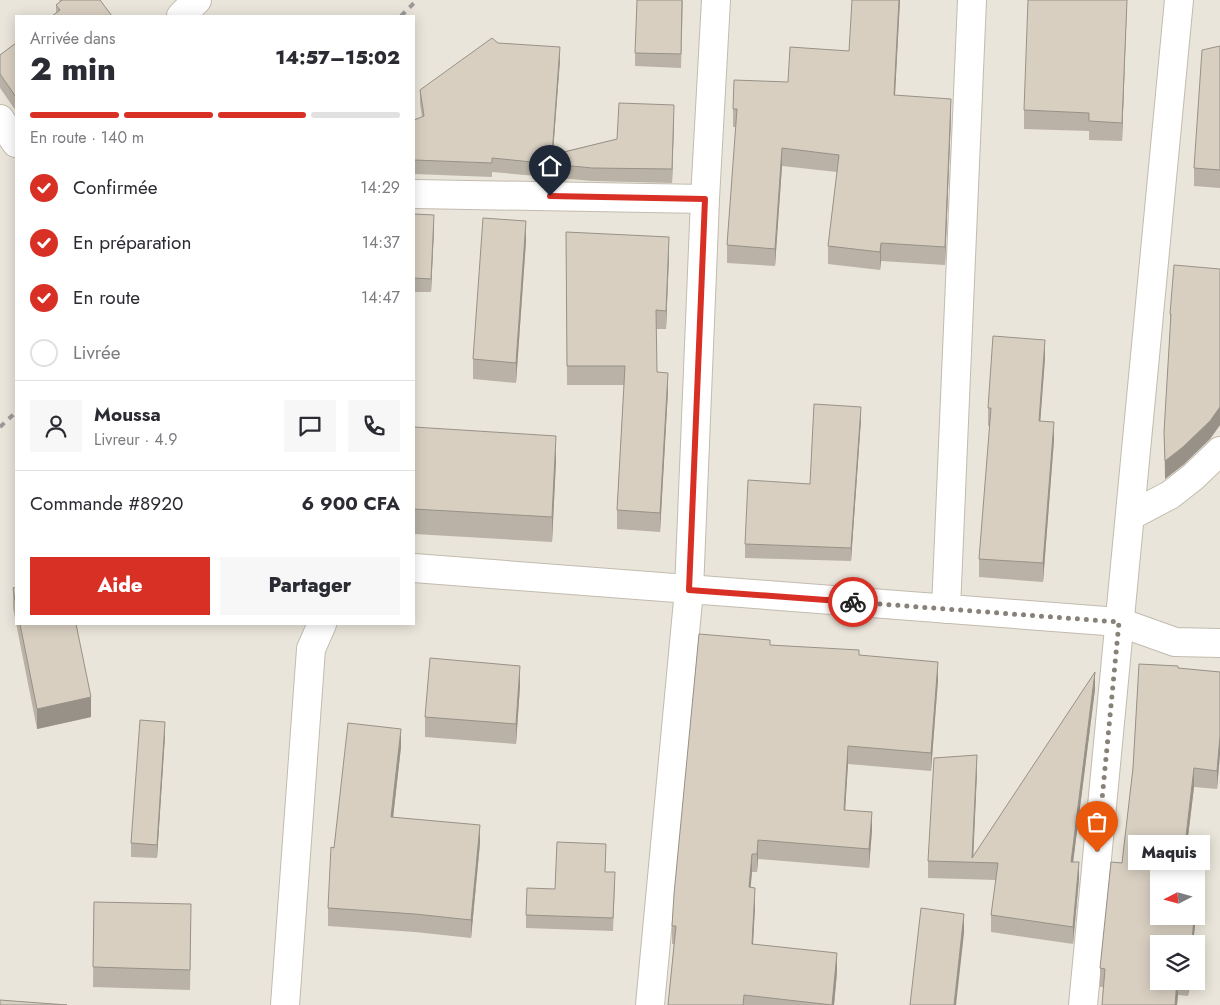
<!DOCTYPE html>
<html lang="fr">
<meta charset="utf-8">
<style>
:root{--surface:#fff;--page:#f7f7f7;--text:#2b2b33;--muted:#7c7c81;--line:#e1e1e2;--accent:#d93025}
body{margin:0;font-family:Jost,sans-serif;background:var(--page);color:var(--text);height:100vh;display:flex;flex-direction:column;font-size:19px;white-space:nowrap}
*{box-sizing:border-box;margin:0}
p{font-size:16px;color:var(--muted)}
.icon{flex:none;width:28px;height:28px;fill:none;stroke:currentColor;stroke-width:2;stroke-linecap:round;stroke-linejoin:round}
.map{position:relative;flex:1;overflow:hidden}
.sheet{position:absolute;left:15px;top:15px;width:400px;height:610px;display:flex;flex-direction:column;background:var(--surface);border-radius:0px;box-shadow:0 2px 12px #0003}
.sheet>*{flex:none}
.needle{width:32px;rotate:264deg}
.controls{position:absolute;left:1150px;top:870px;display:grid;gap:10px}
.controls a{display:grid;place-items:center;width:55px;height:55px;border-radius:0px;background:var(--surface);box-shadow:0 2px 12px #0003;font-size:25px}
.pin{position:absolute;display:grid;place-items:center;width:42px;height:42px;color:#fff;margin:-51px -21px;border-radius:50% 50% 50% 0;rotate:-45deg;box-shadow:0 0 5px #0007}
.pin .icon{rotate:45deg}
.courier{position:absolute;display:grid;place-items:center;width:50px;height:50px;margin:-25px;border:4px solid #d93025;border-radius:50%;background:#fff;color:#222;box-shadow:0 1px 6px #0007}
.bubble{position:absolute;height:35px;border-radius:0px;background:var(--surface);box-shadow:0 2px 12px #0003;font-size:16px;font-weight:800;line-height:35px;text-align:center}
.head em{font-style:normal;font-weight:800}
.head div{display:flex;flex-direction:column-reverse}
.head{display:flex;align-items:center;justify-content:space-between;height:85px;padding:0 15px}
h1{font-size:32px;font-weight:800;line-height:38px}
.bar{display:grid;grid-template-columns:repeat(4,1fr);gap:8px 5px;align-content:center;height:60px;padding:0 15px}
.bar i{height:6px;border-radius:4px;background:var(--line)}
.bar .selected{background:var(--accent)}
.bar p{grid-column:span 4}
.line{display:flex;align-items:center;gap:12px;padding:0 15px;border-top:1px solid var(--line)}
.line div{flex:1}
.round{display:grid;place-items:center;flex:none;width:52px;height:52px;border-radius:0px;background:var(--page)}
ol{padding:0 15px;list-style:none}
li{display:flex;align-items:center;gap:15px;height:55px}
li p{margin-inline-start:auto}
li .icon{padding:5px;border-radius:50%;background:var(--accent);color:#fff;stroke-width:4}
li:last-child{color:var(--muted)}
li i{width:28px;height:28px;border:2px solid var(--line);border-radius:50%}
.primary-button{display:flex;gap:10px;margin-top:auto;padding:10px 15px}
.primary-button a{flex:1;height:58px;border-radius:0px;background:var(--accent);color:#fff;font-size:20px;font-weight:800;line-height:58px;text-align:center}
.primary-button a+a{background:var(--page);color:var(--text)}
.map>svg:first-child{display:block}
.residential{fill:#eae5da;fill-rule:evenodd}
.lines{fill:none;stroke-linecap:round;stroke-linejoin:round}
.minor-casing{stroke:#c2bbae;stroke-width:30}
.minor{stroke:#fff;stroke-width:28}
.rail{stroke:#9a9a9a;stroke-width:4;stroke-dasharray:6 6;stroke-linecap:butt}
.wall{fill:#bab2a6}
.shaded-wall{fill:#979187}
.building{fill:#d8cfc1;stroke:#979187}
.done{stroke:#878178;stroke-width:5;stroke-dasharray:0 9}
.route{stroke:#d93025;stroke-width:6}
</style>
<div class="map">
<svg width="1220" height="1005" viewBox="0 0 1220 1005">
<rect width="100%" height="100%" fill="#f6f3ec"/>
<!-- residential -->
<path class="residential" d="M0 0H1220V1005H0ZM16 16H414V624H16ZM1159 879H1196V916H1159ZM1159 944H1196V981H1159Z"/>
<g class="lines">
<defs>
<path id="minor" d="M181 16 197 0
M0 119 16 143
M414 194 705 199
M1130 516 1170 495 1193 477 1220 451
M414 568 1119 622 1175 642 1220 643
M946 609 972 0
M285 1005 311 649 322 624
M650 1005 689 590 705 199 716 0
M1083 1005 1179 0"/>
</defs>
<!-- minor casing -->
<use href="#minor" class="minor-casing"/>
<!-- minor -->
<use href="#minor" class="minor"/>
<!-- rail -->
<path class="rail" d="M401 16 417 0
M0 427 16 412"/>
</g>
<!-- wall -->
<path class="wall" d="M59 0H100L56 14V5L60 2Z
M683 0 681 68 635 66V53Z
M900 0 895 95 951 116 945 265 881 261 880 270 828 264V246L837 172 782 166 775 266 727 263V245L736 127H733V109L849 51Z
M1127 0 1122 141 1089 140V131L1024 129V110Z
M16 43V111L0 88V55Z
M498 43 560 60 553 154 617 139 674 119 672 183 592 181 492 172V177L414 174V120L422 117 420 104V90Z
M1220 46V188L1194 186V168Z
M414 214 434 229 431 292H414Z
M566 232 669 256 666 329H656L657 372 668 391 660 532 617 529V510L624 385H567Z
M526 241 516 383 473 379V359Z
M1220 269V425L1210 439 1183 465 1165 479 1164 432 1170 332V314Z
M1045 358 1040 421 1054 440 1043 582 979 577V559L990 426H988V408Z
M861 420 851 561 745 558V544L810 484Z
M414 427 556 461 552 542 414 534Z
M16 587V624H76L91 717 37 729 13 608V588Z
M770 645 859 655 938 680 931 771 848 764 845 810 872 830 869 868 758 859 757 872H752L750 888 755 907 753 944 837 972 834 1005H668L674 944H672V926Z
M1139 664 1178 666V668L1220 672V754L1217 789 1194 787 1184 870 1199 871V889L1196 915V879H1159V916H1196L1193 944H1159V981H1190L1188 996 1178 995 1177 1005H1102L1103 987H1100V968L1111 862 1122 863 1133 768Z
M520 686 516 744 425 737V717Z
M1095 689 1073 862 1079 879 1073 944 991 932V915L996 880 928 878V861L977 772 973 857Z
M165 736 157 858 131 857V843Z
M401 747 393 817 480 843 471 938 415 932 328 926V908L334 848Z
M606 872 615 885 613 931 526 928V915L555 889Z
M94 902 191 924 190 990 93 987Z"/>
<!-- shaded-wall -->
<path class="shaded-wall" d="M899 0H900L894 113V95Z
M1127 0 1122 141V123Z
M560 47V60L552 164V155Z
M951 99V116L945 265V247Z
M674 105V119L672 183V169Z
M782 148V166L775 266V249Z
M434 215V229L431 292V279Z
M526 221V241L516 383V363Z
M669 237V256L666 329V311Z
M881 243V261L880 270V252Z
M1045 340V358L1039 439V421Z
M668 373V391L660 532V513Z
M861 407V420L851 561V548Z
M1220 407V425L1210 439 1183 465 1165 479V461Z
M1054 422V440L1043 582V563Z
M556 436V461L552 542V517Z
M938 662V680L931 771V753Z
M520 666V686L516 744V724Z
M1095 672V689L1071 879V862Z
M91 697V717L37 729V709Z
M165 722V736L157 858V845Z
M401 729V747L391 836V817Z
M1220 736V754L1217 789V771Z
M848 746V764L844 828V810Z
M977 755V772L973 863H972Z
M1194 768V787L1183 879 1182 870Z
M872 812V830L869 868V849Z
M480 825V843L471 938V920Z
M758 840V859L757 872V854Z
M752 854V872L749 906V887Z
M1079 862V879L1073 944V927Z
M1199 871V889L1196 915V897Z
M755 888V907L752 962V944Z
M964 914V933L956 1005H954Z
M1194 916H1196L1193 944H1192Z
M837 953V972L834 1005H832Z
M1177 981 1178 995 1177 1005H1175Z
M1188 981H1190L1188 996Z"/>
<!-- building -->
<path class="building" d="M62 0H100L112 16H52L60 10 56 5Z
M637 0H682L681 54 635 53Z
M852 0H899L894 95 951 99 945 247 881 243 880 252 828 246 839 155 782 148 775 249 727 245 737 109H733L734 80 788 82 790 47 849 51Z
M1028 0H1127L1122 123 1089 121V113L1024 110Z
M492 38 498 43 560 47 552 155 617 139 619 103 674 105 672 169 592 168 492 158V163L414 160V120L424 116 420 90Z
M16 43V97L0 74V55Z
M1220 46V170L1194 168 1202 50Z
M414 214 434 215 431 279 414 278Z
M483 218 526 221 516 363 473 359Z
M566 232 669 237 666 311 656 310 657 372 668 373 660 513 617 510 625 366H567Z
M1174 265 1220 269V407L1210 421 1183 447 1165 461 1164 432 1171 314H1170Z
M993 336 1045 340 1039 421 1054 422 1043 563 979 559 991 408H988Z
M814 404 861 407 851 548 745 544 748 480 810 484Z
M414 427 556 436 552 517 414 509Z
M16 587V606L13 588Z
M20 624H76L91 697 37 709Z
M699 634 770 640V645L859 650V655L938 662 931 753 848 746 844 810 872 812 869 849 758 840 757 854H752L749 887 755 888 752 944 837 953 832 1005 744 995 743 1005H668L676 926H672L674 894Z
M430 658 520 666 516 724 425 717Z
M1139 664 1178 666V668L1220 672V736L1217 771 1194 768 1182 870 1199 871 1196 897V879H1159V916H1194L1192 944H1159V981H1177L1175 1005H1102L1105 969 1100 968 1111 862 1122 863 1133 768Z
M1095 672 1071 862H1079L1073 927 991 915 998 863 928 861 934 758 977 755 972 858Z
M140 720 165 722 157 845 131 843Z
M348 723 401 729 391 817 480 825 471 920 415 914 328 908 331 847 334 848Z
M557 842 606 844 605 872H615L613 918 526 915 527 888 555 889Z
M94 902 191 904 190 970 93 967Z
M921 908 964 914 954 1005H910Z
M0 1000 67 1005H0Z"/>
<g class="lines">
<!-- done -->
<path class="done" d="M853 602 1119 622 1097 852"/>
<!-- route -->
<path class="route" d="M550 196 705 199 689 590 853 602"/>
</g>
</svg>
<div class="controls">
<a><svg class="needle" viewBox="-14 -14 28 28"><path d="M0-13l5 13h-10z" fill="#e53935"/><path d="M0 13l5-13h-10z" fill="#7c7c81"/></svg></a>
<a><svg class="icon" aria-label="layers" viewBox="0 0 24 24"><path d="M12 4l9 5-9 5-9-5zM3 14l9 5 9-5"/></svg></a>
</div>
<div class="pin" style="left:1097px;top:852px;background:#ea580c"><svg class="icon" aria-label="bag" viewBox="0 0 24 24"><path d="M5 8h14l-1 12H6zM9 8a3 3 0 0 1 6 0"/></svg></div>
<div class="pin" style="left:550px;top:196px;background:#1f2937"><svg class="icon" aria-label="home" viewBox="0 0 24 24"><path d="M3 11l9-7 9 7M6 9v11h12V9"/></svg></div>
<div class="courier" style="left:853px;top:602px"><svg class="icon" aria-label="bike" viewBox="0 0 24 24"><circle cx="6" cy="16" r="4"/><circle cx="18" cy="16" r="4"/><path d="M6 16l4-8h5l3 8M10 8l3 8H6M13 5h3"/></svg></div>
<div class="bubble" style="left:1128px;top:835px;width:82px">Maquis</div>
<section class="sheet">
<div class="head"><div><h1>2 min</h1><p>Arrivée dans</p></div><em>14:57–15:02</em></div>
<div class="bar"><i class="selected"></i><i class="selected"></i><i class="selected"></i><i></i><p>En route · 140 m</p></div>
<ol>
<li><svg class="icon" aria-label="check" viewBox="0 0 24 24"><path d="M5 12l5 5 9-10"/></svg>Confirmée<p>14:29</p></li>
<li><svg class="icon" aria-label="check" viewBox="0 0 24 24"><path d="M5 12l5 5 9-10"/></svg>En préparation<p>14:37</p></li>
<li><svg class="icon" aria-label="check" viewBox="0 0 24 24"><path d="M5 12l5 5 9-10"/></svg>En route<p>14:47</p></li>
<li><i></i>Livrée</li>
</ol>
<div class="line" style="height:90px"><a class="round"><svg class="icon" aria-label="person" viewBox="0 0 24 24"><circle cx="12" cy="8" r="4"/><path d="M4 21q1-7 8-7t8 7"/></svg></a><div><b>Moussa</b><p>Livreur · 4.9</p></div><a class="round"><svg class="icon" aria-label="chat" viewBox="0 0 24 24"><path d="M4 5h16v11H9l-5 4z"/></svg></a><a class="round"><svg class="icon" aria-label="phone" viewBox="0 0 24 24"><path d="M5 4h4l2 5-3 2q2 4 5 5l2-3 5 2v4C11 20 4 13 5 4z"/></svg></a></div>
<div class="line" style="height:65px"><div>Commande #8920</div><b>6 900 CFA</b></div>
<div class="primary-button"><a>Aide</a><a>Partager</a></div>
</section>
</div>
